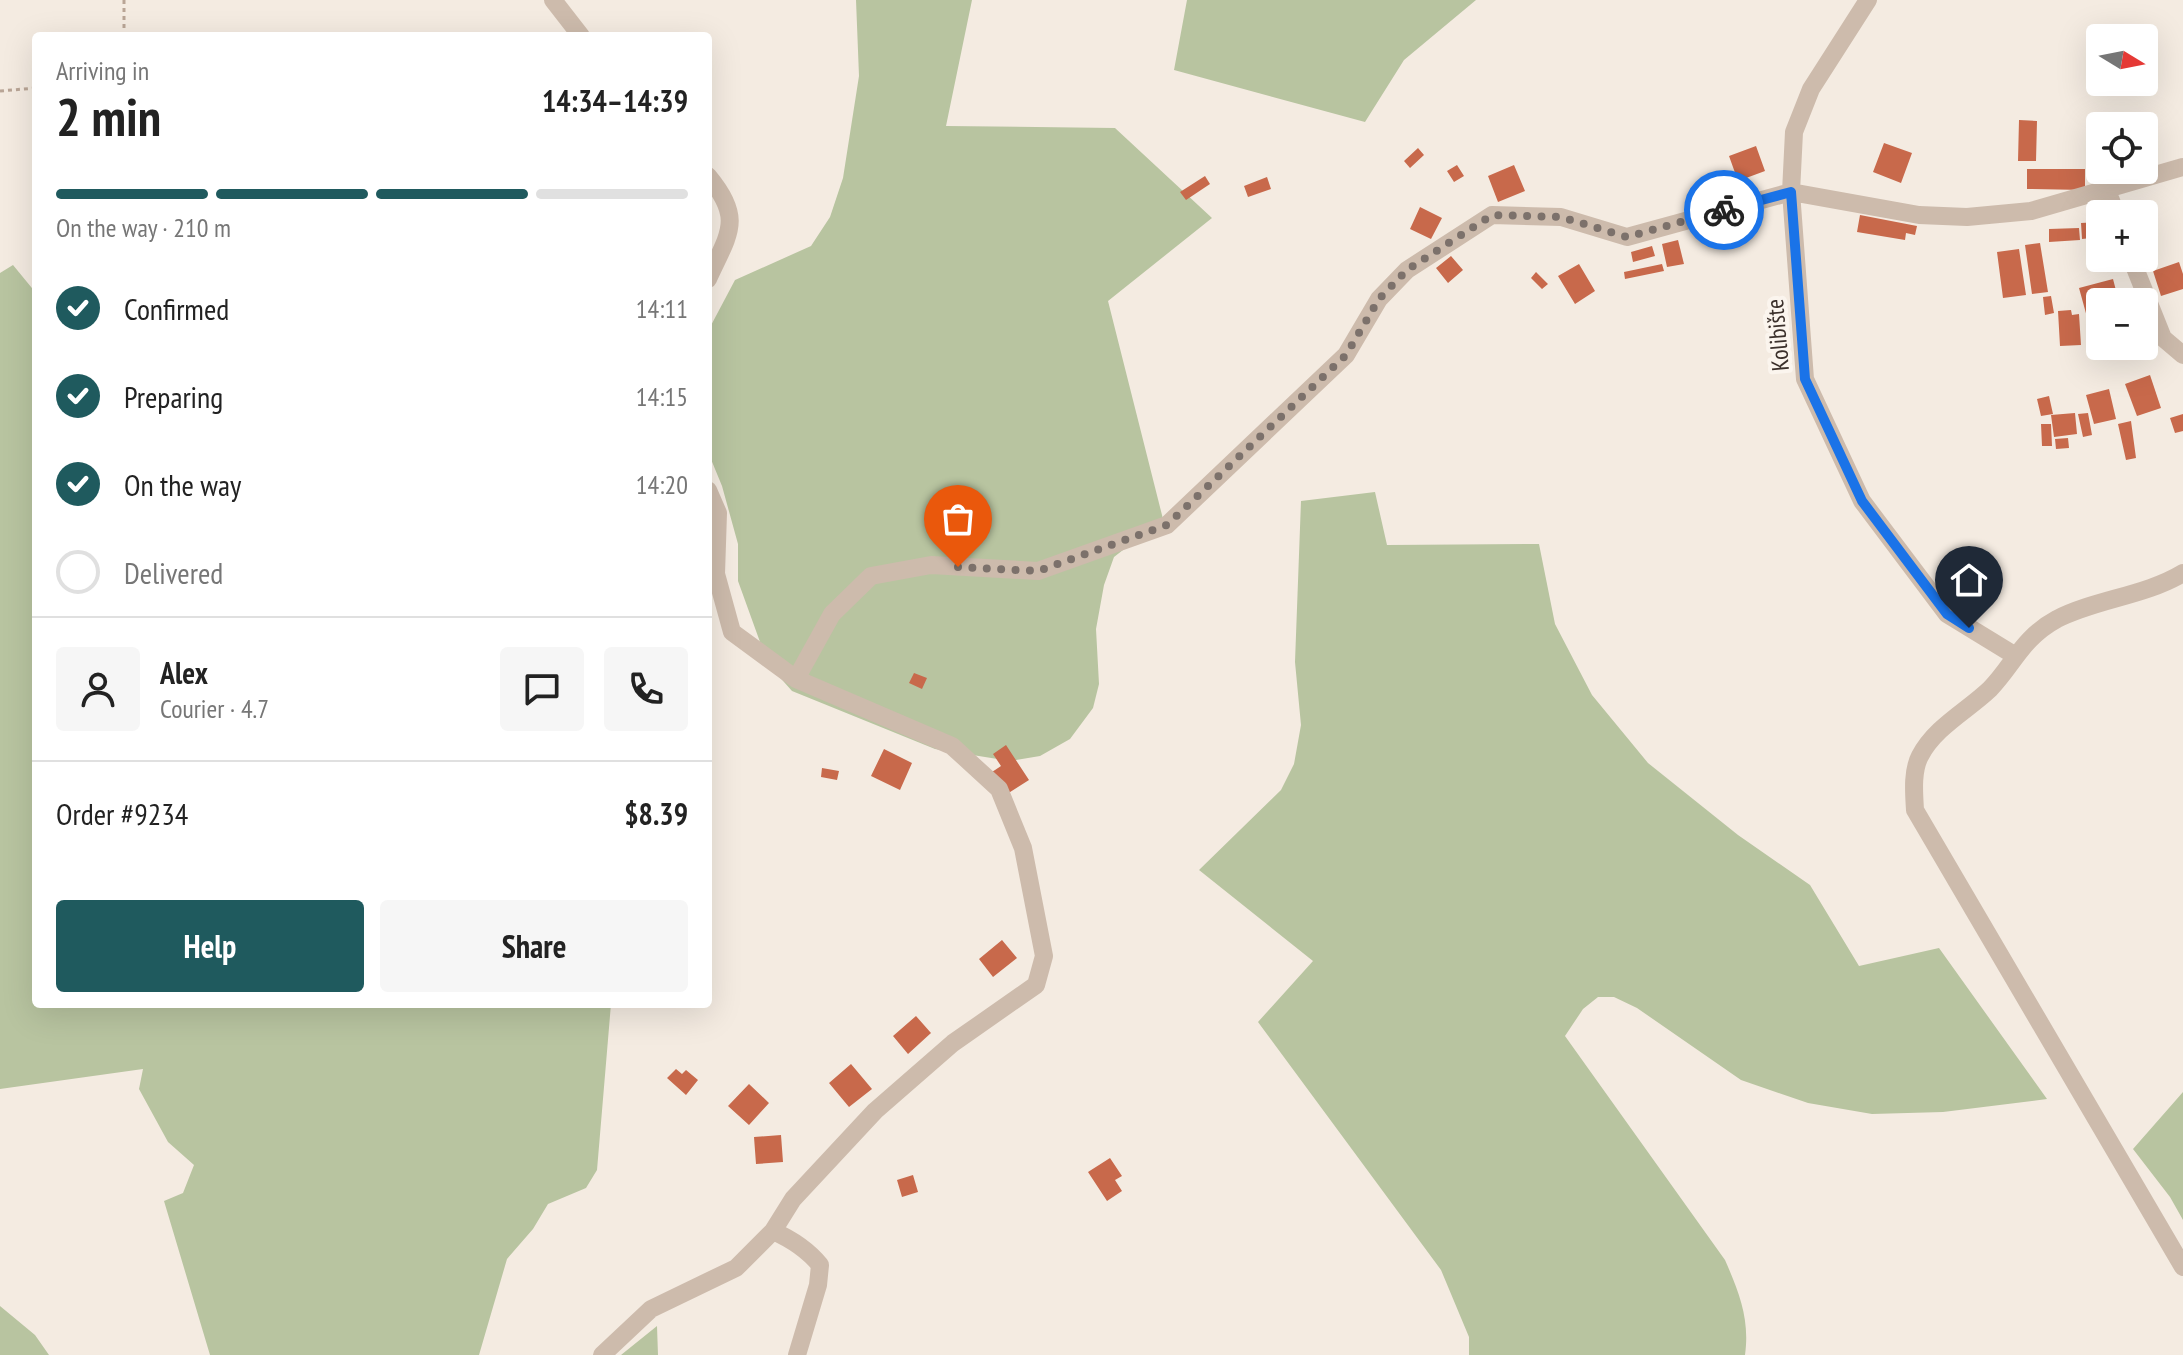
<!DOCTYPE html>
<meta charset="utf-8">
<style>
:root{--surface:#fff;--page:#f6f6f6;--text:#222;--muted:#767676;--line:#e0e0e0;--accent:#1f5a5e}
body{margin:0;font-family:"PT Sans Narrow",sans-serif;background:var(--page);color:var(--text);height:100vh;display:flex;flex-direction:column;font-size:30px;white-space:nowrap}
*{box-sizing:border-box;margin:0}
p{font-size:26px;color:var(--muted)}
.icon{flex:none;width:44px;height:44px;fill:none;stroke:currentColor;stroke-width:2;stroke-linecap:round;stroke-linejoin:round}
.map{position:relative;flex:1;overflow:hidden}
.details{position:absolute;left:32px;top:32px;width:680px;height:976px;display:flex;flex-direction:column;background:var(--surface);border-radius:8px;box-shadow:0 8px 32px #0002}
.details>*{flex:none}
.needle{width:52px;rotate:100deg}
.tools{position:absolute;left:2086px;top:24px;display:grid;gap:16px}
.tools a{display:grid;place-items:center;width:72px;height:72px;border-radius:8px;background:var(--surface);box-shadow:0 8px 32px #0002;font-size:40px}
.pin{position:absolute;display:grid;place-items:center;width:68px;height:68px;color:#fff;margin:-82px -34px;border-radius:50% 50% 50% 0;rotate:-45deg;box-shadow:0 0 8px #0007}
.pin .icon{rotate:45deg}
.courier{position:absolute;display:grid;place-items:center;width:80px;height:80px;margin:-40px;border:6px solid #1a73e8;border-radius:50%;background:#fff;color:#222;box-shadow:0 2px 10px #0007}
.head em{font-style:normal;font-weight:700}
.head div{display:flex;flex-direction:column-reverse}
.head{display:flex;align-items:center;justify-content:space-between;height:136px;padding:0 24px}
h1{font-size:52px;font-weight:700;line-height:60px}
.bar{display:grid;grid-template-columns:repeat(4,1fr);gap:12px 8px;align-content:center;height:96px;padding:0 24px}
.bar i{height:10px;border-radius:6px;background:var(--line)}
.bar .active{background:var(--accent)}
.bar p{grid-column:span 4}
.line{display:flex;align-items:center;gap:20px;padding:0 24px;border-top:2px solid var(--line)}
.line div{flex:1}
.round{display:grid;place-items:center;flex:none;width:84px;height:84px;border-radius:8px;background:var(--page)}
ol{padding:0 24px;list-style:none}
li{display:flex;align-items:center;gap:24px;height:88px}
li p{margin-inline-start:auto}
li .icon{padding:8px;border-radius:50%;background:var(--accent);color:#fff;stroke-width:4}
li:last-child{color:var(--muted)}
li i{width:44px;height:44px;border:4px solid var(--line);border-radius:50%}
.primary-button{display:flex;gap:16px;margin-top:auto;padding:16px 24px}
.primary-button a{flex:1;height:92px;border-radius:8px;background:var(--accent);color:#fff;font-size:32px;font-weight:700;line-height:92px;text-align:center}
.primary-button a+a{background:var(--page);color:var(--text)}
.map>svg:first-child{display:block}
.green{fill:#b8c4a0}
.building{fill:#c8694b}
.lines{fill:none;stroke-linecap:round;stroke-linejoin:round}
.path{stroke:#b9a596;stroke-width:3;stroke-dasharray:4 4;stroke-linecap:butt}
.minor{stroke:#cdbbac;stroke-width:18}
.done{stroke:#7c716b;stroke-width:8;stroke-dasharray:0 14.4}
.route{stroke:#1a73e8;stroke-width:10}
.labels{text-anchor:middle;stroke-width:8;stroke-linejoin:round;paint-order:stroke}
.street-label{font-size:24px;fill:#3b302b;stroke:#fbf5ee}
</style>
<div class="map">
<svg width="2183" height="1355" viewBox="0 0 2183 1355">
<rect width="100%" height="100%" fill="#f4ebe1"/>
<!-- green -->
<path class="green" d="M856 0H972L946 126 1115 128 1212 218 1108 301 1163 519 1114 557 1104 585 1096 629 1099 684 1093 708 1070 739 1040 756 1010 761 935 749 792 691 768 664 738 581V544L722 486 708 452V331L735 280 811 246 830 217 843 178 859 76Z
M1187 0H1476L1404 60 1365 122 1174 70Z
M13 265 36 293V1004H611L597 1170 586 1188 548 1204 533 1229 507 1259 479 1355H210L164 1201 183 1193 194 1165 168 1142 139 1089 143 1069 0 1089V273Z
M1375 492 1387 545 1539 544 1555 624 1592 695 1648 763 1738 835 1810 885 1859 966 1939 948 2047 1099 1943 1112 1872 1114 1808 1103 1741 1080 1637 1008 1614 997H1598L1583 1009 1565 1036 1725 1260C1739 1292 1750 1319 1745 1355H1469V1337L1441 1270 1258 1022 1313 961 1199 870 1281 790 1294 764 1301 725 1295 662 1301 501Z
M2183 1092V1220L2170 1197 2133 1149Z
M0 1306 35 1335 49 1355H0Z
M657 1326 658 1355H621Z"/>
<!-- building -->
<path class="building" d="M2019 120 2037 121 2036 161H2018Z
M1884 143 1912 153 1901 183 1873 172Z
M1756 146 1765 171 1738 181 1729 156Z
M1418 148 1424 155 1410 168 1404 161Z
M1457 165 1464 176 1454 182 1447 171Z
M1514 165 1525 191 1498 202 1488 176Z
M2027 169H2085V190L2027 189Z
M1205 176 1210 184 1186 200 1180 192Z
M1267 177 1271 189 1248 197 1244 186Z
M1420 207 1442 218 1431 239 1410 229Z
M1860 215 1917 226 1915 235 1906 233 1905 240 1857 232Z
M2100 222V237L2082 239 2081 223Z
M2079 228 2080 240 2049 242V229Z
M1678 240 1684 264 1667 267 1662 244Z
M2040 243 2048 292 2032 294 2025 245Z
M1652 246 1655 256 1633 262 1631 252Z
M2019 249 2026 295 2003 298 1997 252Z
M1451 256 1463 270 1448 283 1436 268Z
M2179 262 2183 274V289L2161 296 2153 271Z
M1579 264 1595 291 1575 304 1558 276Z
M1662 264 1664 271 1625 279 1624 272Z
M1536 272 1548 284 1542 289 1531 278Z
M2113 279 2119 302H2100V314L2087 317 2079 288Z
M2051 296 2054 313 2045 315 2043 297Z
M2071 310 2072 315 2079 314 2081 345 2060 346 2058 311Z
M2150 375 2161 408 2137 416 2125 384Z
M2109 389 2116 419 2094 424 2086 395Z
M2049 396 2053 414 2041 416 2037 399Z
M2075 413 2077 434 2054 437 2051 415Z
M2088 413 2092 435 2083 437 2078 414Z
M2183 414V431L2175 433 2170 418Z
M2131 421 2136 458 2126 460 2118 424Z
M2041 424H2051L2052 446H2042Z
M2068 438 2069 448 2056 449 2055 439Z
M1972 587 1986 591 1983 601 1968 596Z
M1954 595 1976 602 1971 618 1949 610Z
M914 673 927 678 922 689 909 683Z
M1006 745 1029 780 1007 794 992 772 1001 766 993 754Z
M884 749 912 763 900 790 871 776Z
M822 768 839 771 837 780 821 777Z
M1002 940 1017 958 993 977 979 959Z
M916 1016 931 1033 908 1054 893 1036Z
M851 1064 872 1089 849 1107 829 1083Z
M676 1069 682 1074 686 1070 698 1080 686 1095 667 1078Z
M749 1084 769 1103 749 1125 728 1106Z
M781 1135 783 1162 756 1164 754 1137Z
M1110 1158 1122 1176 1115 1180 1122 1191 1107 1201 1088 1172Z
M913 1175 918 1192 902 1197 897 1180Z"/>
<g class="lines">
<!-- path -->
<path class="path" d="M124 0V36
M0 91 36 88"/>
<!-- minor -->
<path class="minor" d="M553 0 581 36
M1868 0 1811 89 1794 132 1791 192 1805 379 1862 501 1947 614 2014 655
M708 176C744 219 729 233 708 279
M2107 190 2116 214
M2131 258 2163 338 2183 355
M2183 573C2145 596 2096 599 2057 619 2022 638 2014 664 1990 689 1967 711 1935 727 1920 756 1912 771 1914 793 1915 810L2183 1267
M796 679 832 614 871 576 931 565 1038 571 1167 525 1346 355 1379 299 1407 270 1492 215 1561 217 1627 237 1791 192 1919 215 1967 217 2031 211 2183 167
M773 1231C791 1239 807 1249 820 1265L818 1285 797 1355
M602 1355 651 1309 736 1268 773 1231 793 1199 875 1111 953 1043 1036 985 1044 956 1023 848 999 789 952 746 796 679 732 632 716 574 718 513 708 490"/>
</g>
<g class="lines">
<!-- done -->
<path class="done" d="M958 567 1038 571 1167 525 1346 355 1379 299 1407 270 1492 215 1561 217 1627 237 1724 210"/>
<!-- route -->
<path class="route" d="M1724 210 1791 192 1805 379 1862 501 1947 614 1969 628"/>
</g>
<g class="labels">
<!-- street labels -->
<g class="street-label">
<text transform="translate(1778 335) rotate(-95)" y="8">Kolibište</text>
</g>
</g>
</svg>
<div class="tools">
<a><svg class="needle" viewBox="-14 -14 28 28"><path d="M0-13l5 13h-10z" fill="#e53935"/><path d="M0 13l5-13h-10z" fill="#767676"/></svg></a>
<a><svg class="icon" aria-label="locate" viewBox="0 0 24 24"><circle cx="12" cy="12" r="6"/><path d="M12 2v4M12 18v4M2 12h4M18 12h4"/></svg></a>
<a>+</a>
<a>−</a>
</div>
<div class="pin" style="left:958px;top:567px;background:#ea580c"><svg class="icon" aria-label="bag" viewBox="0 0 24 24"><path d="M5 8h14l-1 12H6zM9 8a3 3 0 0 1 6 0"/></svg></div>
<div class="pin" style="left:1969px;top:628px;background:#1f2937"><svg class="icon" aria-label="home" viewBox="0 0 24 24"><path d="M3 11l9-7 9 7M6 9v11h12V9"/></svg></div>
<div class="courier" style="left:1724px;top:210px"><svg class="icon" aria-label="bike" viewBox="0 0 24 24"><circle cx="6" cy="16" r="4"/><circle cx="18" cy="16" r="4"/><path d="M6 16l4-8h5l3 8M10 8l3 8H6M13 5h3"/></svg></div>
<section class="details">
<div class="head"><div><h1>2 min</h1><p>Arriving in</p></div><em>14:34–14:39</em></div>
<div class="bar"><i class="active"></i><i class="active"></i><i class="active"></i><i></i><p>On the way · 210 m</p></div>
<ol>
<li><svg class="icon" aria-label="check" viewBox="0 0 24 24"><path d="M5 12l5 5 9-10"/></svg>Confirmed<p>14:11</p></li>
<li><svg class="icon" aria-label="check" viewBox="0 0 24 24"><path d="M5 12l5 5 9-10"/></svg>Preparing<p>14:15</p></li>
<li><svg class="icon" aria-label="check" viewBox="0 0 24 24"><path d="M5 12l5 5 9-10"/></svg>On the way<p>14:20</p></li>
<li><i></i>Delivered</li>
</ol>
<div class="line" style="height:144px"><a class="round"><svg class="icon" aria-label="person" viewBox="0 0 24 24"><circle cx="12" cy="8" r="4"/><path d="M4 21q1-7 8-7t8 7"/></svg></a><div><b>Alex</b><p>Courier · 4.7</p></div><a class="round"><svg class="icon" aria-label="chat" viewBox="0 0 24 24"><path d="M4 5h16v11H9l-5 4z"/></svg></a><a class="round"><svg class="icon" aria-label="phone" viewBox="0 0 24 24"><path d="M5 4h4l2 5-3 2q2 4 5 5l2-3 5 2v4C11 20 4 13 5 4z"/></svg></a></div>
<div class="line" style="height:104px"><div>Order #9234</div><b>$8.39</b></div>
<div class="primary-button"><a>Help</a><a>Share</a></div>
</section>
</div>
